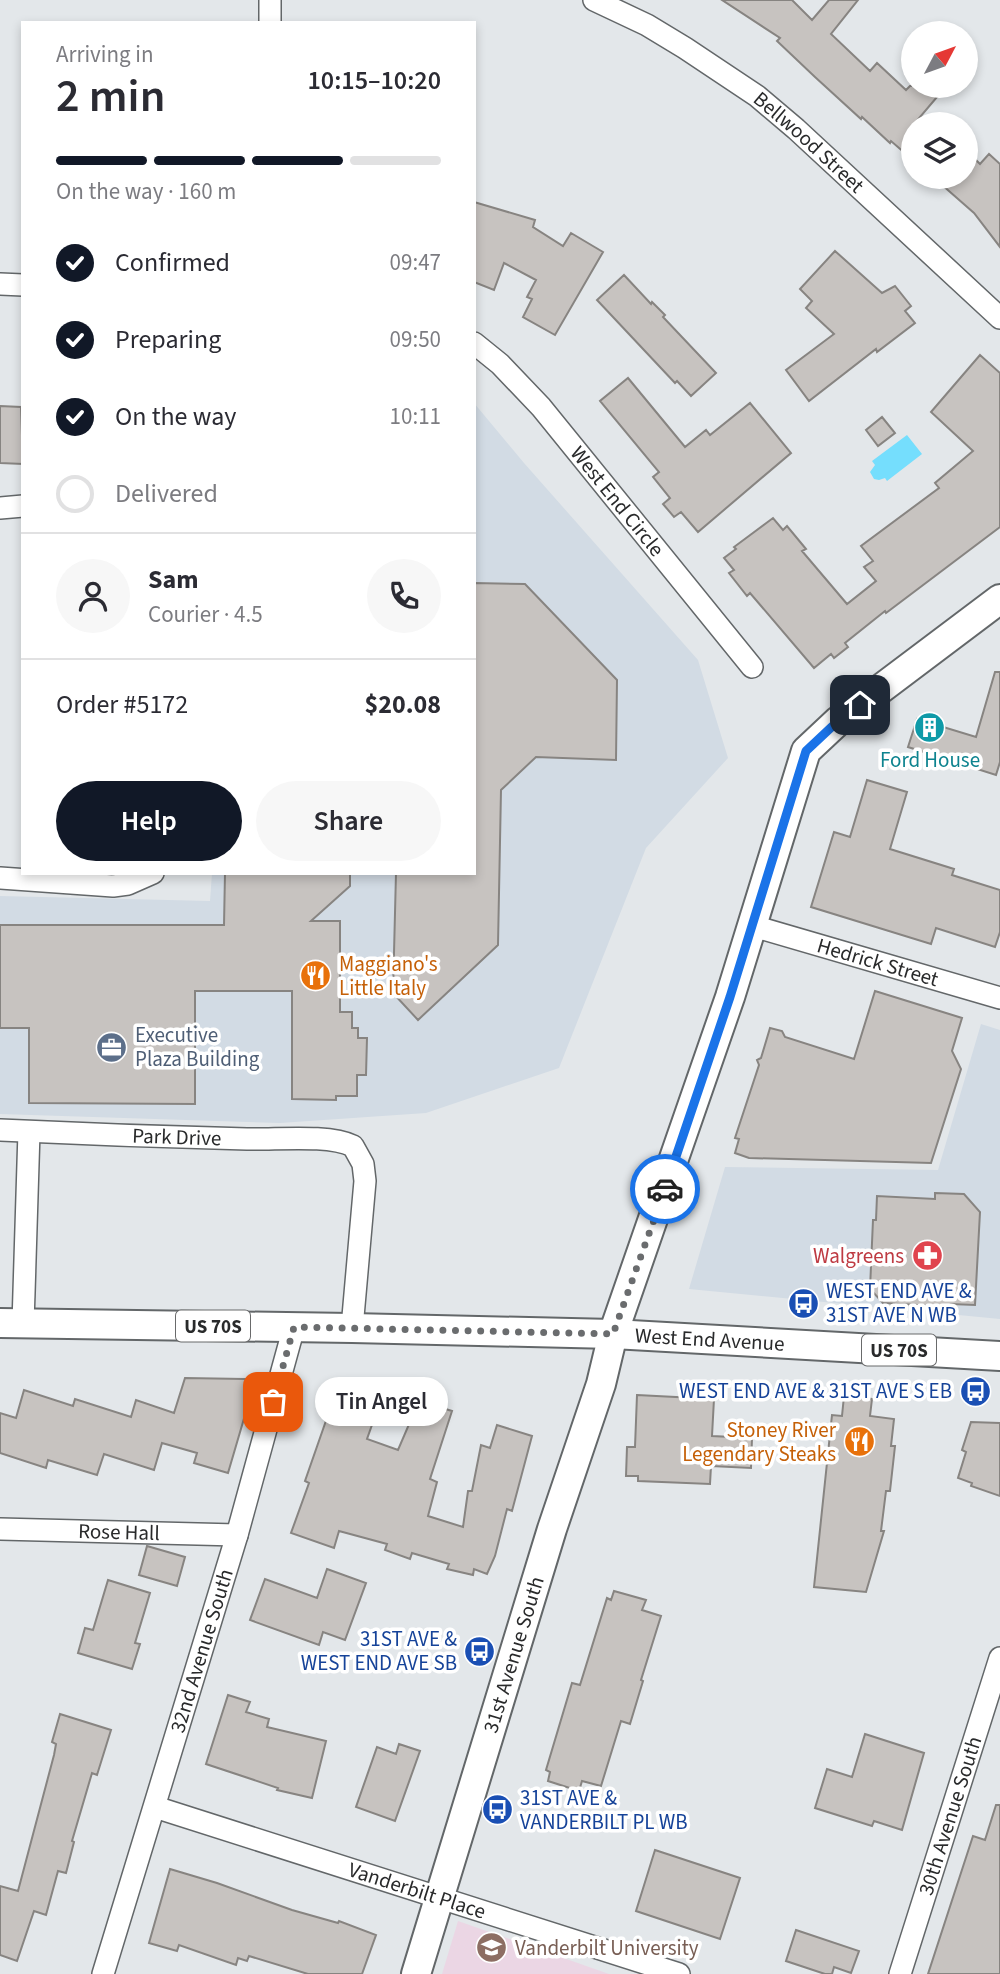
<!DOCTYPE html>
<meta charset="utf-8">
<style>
:root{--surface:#fff;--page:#f7f7f7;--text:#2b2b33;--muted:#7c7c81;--line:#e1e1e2;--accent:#111827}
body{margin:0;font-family:"Source Sans 3",sans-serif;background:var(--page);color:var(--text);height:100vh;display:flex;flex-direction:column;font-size:26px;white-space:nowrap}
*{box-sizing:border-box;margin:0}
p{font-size:23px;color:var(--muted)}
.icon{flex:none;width:38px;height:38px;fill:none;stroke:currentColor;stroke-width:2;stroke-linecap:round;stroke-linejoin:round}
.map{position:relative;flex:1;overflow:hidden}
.drawer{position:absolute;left:21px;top:21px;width:455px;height:854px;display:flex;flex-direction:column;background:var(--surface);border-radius:0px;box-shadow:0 4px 10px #0003}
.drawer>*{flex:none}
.needle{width:46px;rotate:49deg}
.buttons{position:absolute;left:901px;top:21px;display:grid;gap:14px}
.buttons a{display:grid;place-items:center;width:77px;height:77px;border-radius:50%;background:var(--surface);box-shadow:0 4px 10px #0003;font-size:35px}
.pin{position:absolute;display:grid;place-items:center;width:60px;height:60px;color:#fff;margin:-30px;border-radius:14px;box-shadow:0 4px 10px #0006}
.courier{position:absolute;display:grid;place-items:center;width:70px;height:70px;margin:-35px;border:5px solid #1a73e8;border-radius:50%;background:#fff;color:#222;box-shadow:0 2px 9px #0007}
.bubble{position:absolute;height:49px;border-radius:24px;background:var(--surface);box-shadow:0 4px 10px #0003;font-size:23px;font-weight:600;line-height:49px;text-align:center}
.summary em{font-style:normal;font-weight:600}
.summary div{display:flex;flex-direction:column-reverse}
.summary{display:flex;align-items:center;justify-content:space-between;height:119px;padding:0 35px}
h1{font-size:46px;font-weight:600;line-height:52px}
.bar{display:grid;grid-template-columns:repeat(4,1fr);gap:10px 7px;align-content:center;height:84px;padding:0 35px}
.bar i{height:9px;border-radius:5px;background:var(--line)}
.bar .selected{background:var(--accent)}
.bar p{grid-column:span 4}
.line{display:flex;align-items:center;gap:18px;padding:0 35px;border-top:2px solid var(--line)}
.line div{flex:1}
.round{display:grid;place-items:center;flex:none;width:74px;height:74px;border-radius:37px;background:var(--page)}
ol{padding:0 35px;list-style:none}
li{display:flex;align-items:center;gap:21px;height:77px}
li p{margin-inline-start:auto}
li .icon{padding:7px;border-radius:50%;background:var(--accent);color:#fff;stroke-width:4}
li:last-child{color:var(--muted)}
li i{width:38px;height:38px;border:4px solid var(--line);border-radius:50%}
.primary-button{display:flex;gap:14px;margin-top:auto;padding:14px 35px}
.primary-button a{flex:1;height:80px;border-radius:42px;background:var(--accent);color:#fff;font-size:28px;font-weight:600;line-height:80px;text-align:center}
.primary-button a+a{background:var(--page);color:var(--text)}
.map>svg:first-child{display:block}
.built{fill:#d2dbe4}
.education{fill:#ebd6e4}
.water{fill:#75defd}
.building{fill:#c7c3c0;stroke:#878481;stroke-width:2}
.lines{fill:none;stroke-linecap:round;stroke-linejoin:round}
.minor-casing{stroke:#636769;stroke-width:24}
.major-casing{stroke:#636769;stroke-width:32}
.minor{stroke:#fff;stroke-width:21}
.major{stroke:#fff;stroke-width:28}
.done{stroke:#6a6c6e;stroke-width:7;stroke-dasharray:0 12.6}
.route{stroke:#1a73e8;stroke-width:9}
.labels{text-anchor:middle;stroke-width:7;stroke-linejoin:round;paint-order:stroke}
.shield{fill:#fff;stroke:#696a6b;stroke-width:2}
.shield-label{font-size:19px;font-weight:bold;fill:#292a2b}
.street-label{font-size:21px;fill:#292a2b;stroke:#fff}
.culture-label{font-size:21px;fill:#0d838f;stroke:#fff}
.food-label{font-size:21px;fill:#c56008;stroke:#fff;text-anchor:start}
.service-label{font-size:21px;fill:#4e5e75;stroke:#fff;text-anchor:start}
.health-label{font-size:21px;fill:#be3a42;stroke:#fff;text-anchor:end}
.transit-label{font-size:21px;fill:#164399;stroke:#fff;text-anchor:start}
.education-label{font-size:21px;fill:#785e54;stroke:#fff;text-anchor:start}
</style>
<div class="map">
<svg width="1000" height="1974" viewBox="0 0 1000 1974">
<rect width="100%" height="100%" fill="#e3e7ea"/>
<!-- built -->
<path class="built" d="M474 403 524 463 698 660 728 758 646 848 559 1068 426 1113 280 1123 0 1114V896L210 901 212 873H474Z
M981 1024 1000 1030V1319L689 1289 725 1167 938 1170Z"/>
<!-- education -->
<path class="education" d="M458 1921 609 1974H442Z"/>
<!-- water -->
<path class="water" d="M907 435 922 454 887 481 885 478 879 480 874 479 870 472 875 465 872 461Z"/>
<!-- building -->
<path class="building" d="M722 0H792L812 20 829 0H858L831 34 870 71 877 63 906 90 910 86H925L937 97 914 124V161L891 141 890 143 862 117 861 119 815 77 777 41 780 38Z
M966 150 980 164 989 154 1000 164V247L974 213 933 177H966Z
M474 202 535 220 533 227 563 246 571 233 603 252 555 335 523 317 532 299 527 297 536 280 504 263 494 290 474 282Z
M835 251 882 293 895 286 911 306 905 311 915 323 877 352 876 349 809 401 786 370 834 334 806 308 812 301 800 289Z
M624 275 651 304 652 302 665 315 663 317 716 373 691 396 677 381 675 383 597 300Z
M980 355 1000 373V527L886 613 885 611 845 643 848 647 834 658 831 654 814 668 750 593 747 596 729 573 734 570 724 558 736 549 734 547 773 518 783 530 787 526 806 549 802 551 847 604 876 581 864 567 873 561 861 546 939 488 935 483 973 451 931 412Z
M628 378 685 447 706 430 710 435 750 403 791 453 698 532 681 512 674 517 663 504 670 498 653 477 659 472 600 401Z
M0 406 21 407 23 464 0 463Z
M882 417 895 433 878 446 866 430Z
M474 583 525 584 617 680 616 760 536 757 501 790 498 945 418 1020 393 993 396 873H474Z
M995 672H1000V762L996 775 908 747 917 719 976 737Z
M867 780 907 792 890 849 954 869 952 875 1000 890V932L995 947 936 928 931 944 811 907 834 832 850 837Z
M225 873H350V886L311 921H340V1012H352V1028H358V1038H367L366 1075H357V1096H336V1100L292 1099V991H195V1104L29 1103V1028H0V925H224Z
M875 991 962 1018 952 1051 961 1069 931 1163 749 1158 735 1153 739 1139 735 1138 759 1065 757 1060 761 1058 770 1028 782 1031 785 1037 854 1059Z
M935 1193 964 1194 980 1212 975 1305 951 1304 952 1307 883 1303 870 1289 873 1220H876L877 1196 935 1199Z
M185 1378 245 1379 255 1381 228 1473 194 1463 197 1453 162 1443 154 1470 104 1454 97 1475 48 1460 46 1468 0 1453V1413L16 1418 24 1390 73 1406 75 1399 131 1417 136 1400 174 1413Z
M360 1390 382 1397 367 1439 398 1450 419 1401 452 1411 430 1479 437 1482 428 1516 463 1527 468 1491H472L481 1445 490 1448 497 1425 532 1436 512 1511 507 1509 495 1556 487 1574 474 1569 473 1575 447 1569 449 1564 412 1553 410 1559 385 1550 387 1544 339 1531 334 1548 291 1533 309 1483 305 1481 336 1392 357 1399Z
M637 1395 714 1399 712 1436 752 1438 751 1468 711 1466 710 1484 638 1481V1476H626L627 1447H635Z
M844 1396 872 1399 870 1416 894 1419 891 1446H895L890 1491H886L881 1531H884L866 1592 814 1587 832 1415 842 1416Z
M971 1422 1000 1423V1496L971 1486 972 1483 958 1478 966 1452 962 1450Z
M147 1546 185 1557 177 1586 139 1575Z
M327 1569 366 1583 345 1640 323 1632 319 1645 250 1620 265 1579 317 1598Z
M108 1580 150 1593 135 1643 140 1644 132 1669 78 1653 85 1628 93 1630Z
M614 1591 646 1600 642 1610 661 1616 641 1680 643 1681 630 1724 621 1721 601 1786 582 1781 579 1791 548 1781 550 1772 546 1770 572 1683 580 1685 607 1598 611 1600Z
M228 1695 250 1702 246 1712 269 1719 267 1727 326 1741 312 1798 277 1790 278 1788 206 1764Z
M60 1714 111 1730 97 1775 92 1773 72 1841 74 1842 66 1873 58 1871 46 1915 34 1911 17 1961 0 1955V1886L18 1891 54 1755 56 1744 52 1742Z
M865 1734 924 1753 902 1830 874 1821 872 1826 815 1808 827 1769 852 1777Z
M399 1744 420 1751 395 1821 356 1807 377 1747 396 1754Z
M996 1805H1000V1974H928L973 1836 985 1840Z
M655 1850 740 1878 720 1939 636 1911Z
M170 1869 217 1883 292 1910 338 1923 339 1921 376 1935 362 1974H308L249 1956 247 1961 238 1958 236 1965 179 1945 177 1951 149 1943Z
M796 1930 859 1951 851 1973 834 1967 832 1974H825L786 1961Z"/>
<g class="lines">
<defs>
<g id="minor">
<path id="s1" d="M594 0 647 25 685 48 757 96 796 129 1000 318"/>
<path d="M270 23V0"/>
<path d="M0 284 23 285"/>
<path id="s2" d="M474 343 500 364 541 407 752 667"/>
<path d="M0 508 23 506"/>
<path d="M0 878 113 886 128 884 153 873"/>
<path id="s3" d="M753 926 1000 998"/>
<path id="s4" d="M0 1130C82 1134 164 1137 247 1139 276 1140 328 1134 353 1146L363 1164 365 1181 352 1328"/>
<path d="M23 1324 29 1132"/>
<path id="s5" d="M0 1529 237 1535"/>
<path id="s6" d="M155 1807 679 1974"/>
<path id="s7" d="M103 1974 237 1535 294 1327"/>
<path id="s8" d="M900 1974 1000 1658"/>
</g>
<g id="major">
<path id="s9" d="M0 1323 352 1328 613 1334 1000 1356"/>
<path id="s10" d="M416 1974 552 1529 601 1384 613 1334 730 997 806 751 838 721 1000 599"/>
</g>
</defs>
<!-- minor casing -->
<use href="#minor" class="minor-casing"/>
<!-- major casing -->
<use href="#major" class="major-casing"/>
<!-- minor -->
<use href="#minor" class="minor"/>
<!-- major -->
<use href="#major" class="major"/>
</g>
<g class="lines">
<!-- done -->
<path class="done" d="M273 1402 294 1327 613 1334 665 1189"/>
<!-- route -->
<path class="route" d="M665 1189 730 997 806 751 838 721 860 705"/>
</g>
<!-- icons -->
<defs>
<symbol id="building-disc" viewBox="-11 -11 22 22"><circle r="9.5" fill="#0f9aa8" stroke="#fff"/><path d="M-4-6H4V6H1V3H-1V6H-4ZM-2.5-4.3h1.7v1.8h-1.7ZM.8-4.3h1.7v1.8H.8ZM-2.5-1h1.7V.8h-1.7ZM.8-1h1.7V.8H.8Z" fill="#fff"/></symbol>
<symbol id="restaurant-disc" viewBox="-11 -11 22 22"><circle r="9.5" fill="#e8710a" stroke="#fff"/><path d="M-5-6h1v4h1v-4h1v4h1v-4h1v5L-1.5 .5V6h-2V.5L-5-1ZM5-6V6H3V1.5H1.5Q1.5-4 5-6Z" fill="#fff"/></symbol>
<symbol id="office-disc" viewBox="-11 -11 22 22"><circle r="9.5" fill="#5c6f8a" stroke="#fff"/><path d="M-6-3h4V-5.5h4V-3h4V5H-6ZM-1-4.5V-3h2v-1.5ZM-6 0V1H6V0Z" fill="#fff"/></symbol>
<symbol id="pharmacy-disc" viewBox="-11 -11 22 22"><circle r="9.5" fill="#e0444e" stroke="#fff"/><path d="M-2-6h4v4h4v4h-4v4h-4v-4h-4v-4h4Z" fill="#fff"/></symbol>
<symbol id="bus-disc" viewBox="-11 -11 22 22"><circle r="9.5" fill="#1a4fb4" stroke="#fff"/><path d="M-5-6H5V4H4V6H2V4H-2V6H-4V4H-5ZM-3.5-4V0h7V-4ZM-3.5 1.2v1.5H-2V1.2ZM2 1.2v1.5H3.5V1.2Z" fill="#fff"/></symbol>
<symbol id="university-disc" viewBox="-11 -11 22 22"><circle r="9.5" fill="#8d6e63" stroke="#fff"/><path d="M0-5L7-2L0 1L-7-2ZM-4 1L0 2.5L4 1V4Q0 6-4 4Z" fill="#fff"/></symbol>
</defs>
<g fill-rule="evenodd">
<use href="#building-disc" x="912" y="710" width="35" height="35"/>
<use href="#restaurant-disc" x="298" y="958" width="35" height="35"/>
<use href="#office-disc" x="94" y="1030" width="35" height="35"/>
<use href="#pharmacy-disc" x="910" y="1238" width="35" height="35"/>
<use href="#bus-disc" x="786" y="1286" width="35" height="35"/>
<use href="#bus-disc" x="958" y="1374" width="35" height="35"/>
<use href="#restaurant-disc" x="842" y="1424" width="35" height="35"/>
<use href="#bus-disc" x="462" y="1634" width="35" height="35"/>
<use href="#bus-disc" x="480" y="1792" width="35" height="35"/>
<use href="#university-disc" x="474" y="1930" width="35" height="35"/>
</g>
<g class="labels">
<!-- shield labels -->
<g class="shield">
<rect x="176" y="1310.5" width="74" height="31" rx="5"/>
<rect x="862" y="1334.5" width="74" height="31" rx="5"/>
</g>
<g class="shield-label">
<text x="213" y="1333">US 70S</text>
<text x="899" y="1357">US 70S</text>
</g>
<!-- street labels -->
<g class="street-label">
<text dy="7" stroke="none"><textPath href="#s1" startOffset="259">Bellwood Street</textPath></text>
<text dy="7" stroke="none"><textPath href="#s2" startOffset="214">West End Circle</textPath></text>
<text dy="7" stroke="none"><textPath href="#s3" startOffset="130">Hedrick Street</textPath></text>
<text dy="7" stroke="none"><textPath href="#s4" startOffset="177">Park Drive</textPath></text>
<text dy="7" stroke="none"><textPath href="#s9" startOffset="710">West End Avenue</textPath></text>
<text dy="7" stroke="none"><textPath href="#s5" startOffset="119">Rose Hall</textPath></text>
<text dy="7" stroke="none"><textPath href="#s7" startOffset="338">32nd Avenue South</textPath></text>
<text dy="7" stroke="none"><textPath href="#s10" startOffset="334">31st Avenue South</textPath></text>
<text dy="7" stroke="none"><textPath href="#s8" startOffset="166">30th Avenue South</textPath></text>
<text dy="7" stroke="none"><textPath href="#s6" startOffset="275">Vanderbilt Place</textPath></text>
</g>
<!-- culture labels -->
<g class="culture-label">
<text x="930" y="767">Ford House</text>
</g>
<!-- food labels -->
<g class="food-label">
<text x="339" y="971">Maggiano's<tspan x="339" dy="24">Little Italy</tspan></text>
<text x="836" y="1437" text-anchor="end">Stoney River<tspan x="836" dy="24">Legendary Steaks</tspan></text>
</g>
<!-- service labels -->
<g class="service-label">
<text x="135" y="1042">Executive<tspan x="135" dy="24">Plaza Building</tspan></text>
</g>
<!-- health labels -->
<g class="health-label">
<text x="904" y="1263">Walgreens</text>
</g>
<!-- transit labels -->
<g class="transit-label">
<text x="826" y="1298">WEST END AVE &amp;<tspan x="826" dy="24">31ST AVE N WB</tspan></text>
<text x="952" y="1398" text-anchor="end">WEST END AVE &amp; 31ST AVE S EB</text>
<text x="457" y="1646" text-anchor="end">31ST AVE &amp;<tspan x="457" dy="24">WEST END AVE SB</tspan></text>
<text x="520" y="1805">31ST AVE &amp;<tspan x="520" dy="24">VANDERBILT PL WB</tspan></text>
</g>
<!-- education labels -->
<g class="education-label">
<text x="515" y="1955">Vanderbilt University</text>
</g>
</g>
</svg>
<div class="buttons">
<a><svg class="needle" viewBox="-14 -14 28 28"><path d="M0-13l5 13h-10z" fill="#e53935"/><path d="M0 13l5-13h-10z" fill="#7c7c81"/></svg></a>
<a><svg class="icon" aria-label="layers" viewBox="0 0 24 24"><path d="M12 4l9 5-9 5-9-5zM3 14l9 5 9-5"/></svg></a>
</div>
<div class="pin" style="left:273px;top:1402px;background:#ea580c"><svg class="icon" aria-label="bag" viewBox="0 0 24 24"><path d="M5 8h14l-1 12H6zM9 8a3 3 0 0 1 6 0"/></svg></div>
<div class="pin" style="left:860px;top:705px;background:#1f2937"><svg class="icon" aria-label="home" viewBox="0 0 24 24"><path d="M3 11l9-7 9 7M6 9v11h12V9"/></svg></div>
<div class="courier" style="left:665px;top:1189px"><svg class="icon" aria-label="car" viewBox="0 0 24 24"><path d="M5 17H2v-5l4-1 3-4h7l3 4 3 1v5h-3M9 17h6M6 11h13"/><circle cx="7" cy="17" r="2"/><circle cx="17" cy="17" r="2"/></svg></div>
<div class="bubble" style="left:315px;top:1377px;width:133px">Tin Angel</div>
<section class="drawer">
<div class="summary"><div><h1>2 min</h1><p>Arriving in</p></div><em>10:15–10:20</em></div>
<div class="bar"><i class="selected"></i><i class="selected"></i><i class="selected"></i><i></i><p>On the way · 160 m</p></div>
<ol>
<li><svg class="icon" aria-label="check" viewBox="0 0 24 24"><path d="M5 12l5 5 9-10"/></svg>Confirmed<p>09:47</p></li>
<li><svg class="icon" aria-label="check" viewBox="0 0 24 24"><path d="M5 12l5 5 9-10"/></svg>Preparing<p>09:50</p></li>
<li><svg class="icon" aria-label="check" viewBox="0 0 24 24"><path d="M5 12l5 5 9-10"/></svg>On the way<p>10:11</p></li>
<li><i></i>Delivered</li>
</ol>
<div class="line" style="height:126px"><a class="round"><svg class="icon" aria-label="person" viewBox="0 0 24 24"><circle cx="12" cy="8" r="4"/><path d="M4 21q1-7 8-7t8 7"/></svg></a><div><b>Sam</b><p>Courier · 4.5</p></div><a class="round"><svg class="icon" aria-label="phone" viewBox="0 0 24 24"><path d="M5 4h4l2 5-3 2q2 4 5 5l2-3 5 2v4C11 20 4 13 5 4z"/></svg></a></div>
<div class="line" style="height:91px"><div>Order #5172</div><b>$20.08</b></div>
<div class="primary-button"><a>Help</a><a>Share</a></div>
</section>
</div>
